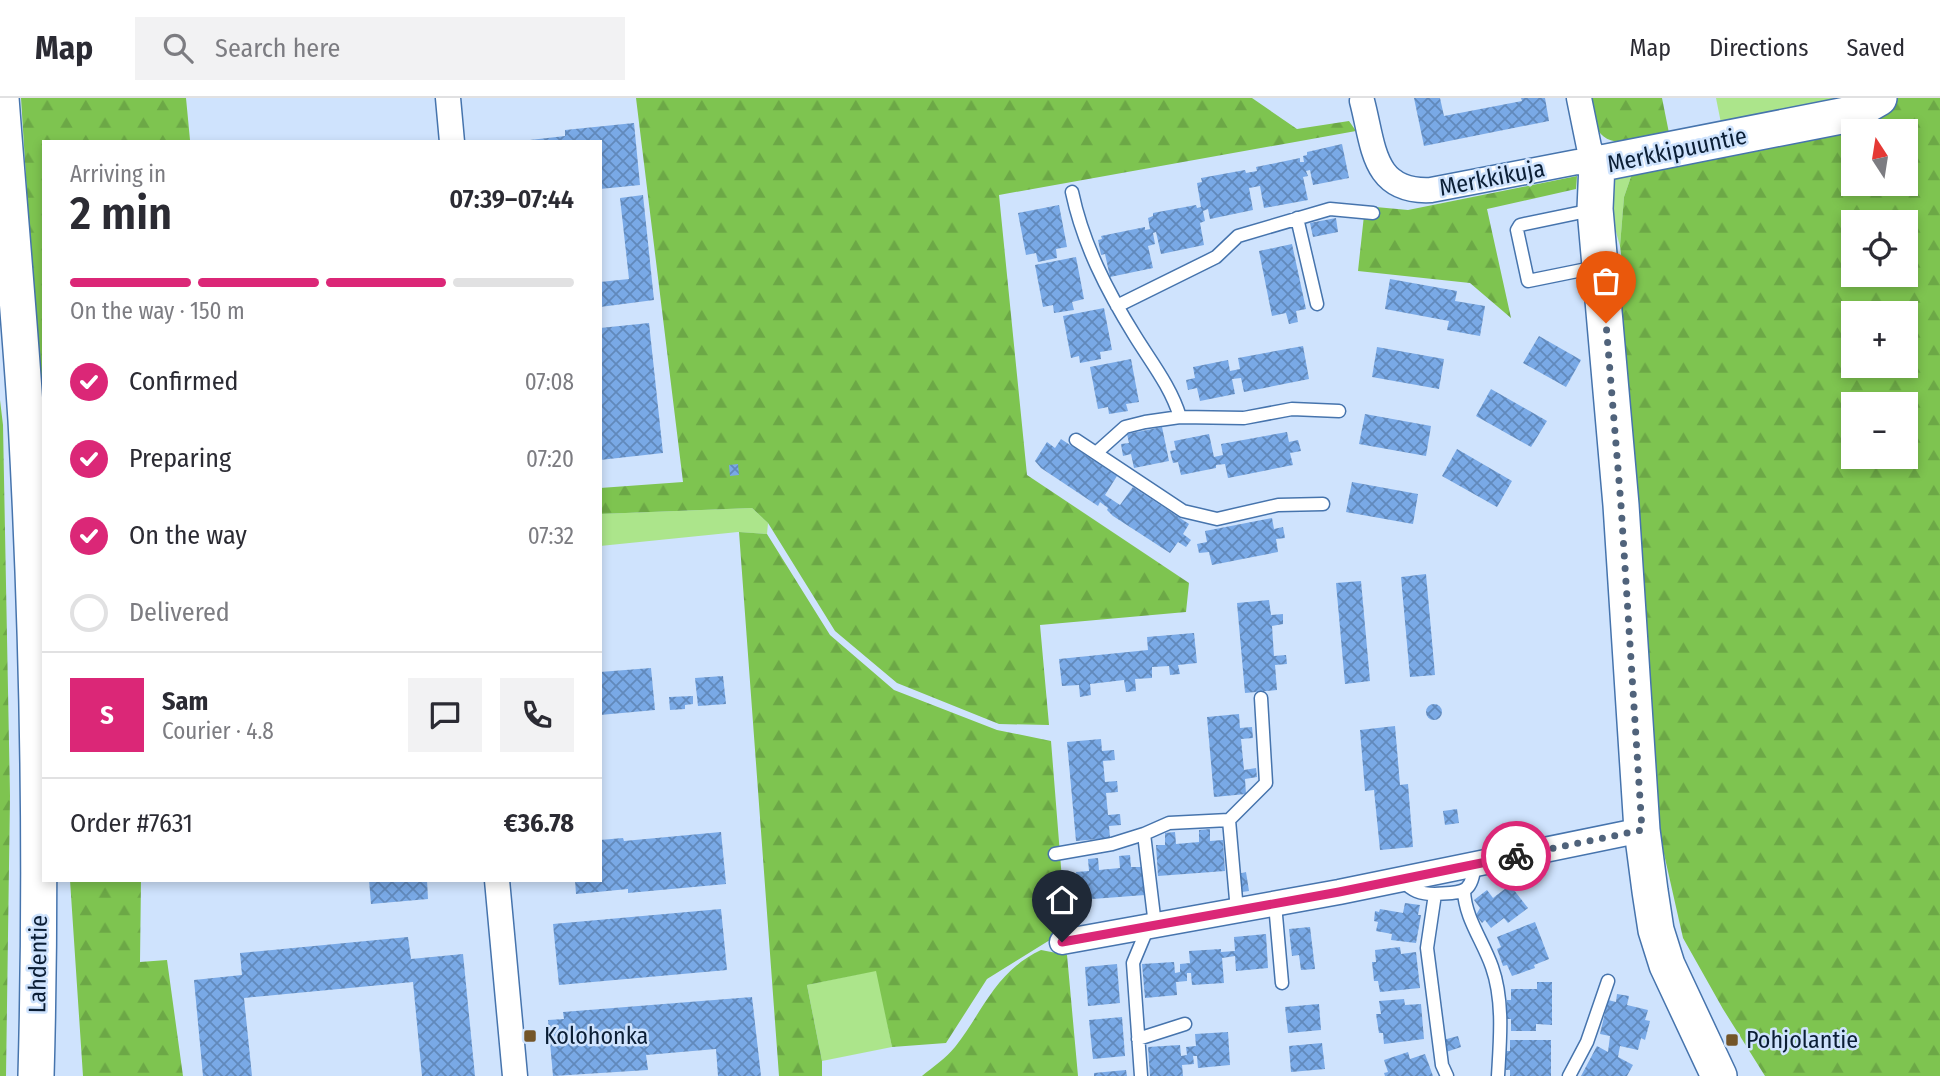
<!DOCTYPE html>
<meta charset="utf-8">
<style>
:root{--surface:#fff;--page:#f2f2f3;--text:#2b2b33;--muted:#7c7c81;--line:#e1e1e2;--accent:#db2777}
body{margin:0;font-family:"Fira Sans Condensed",sans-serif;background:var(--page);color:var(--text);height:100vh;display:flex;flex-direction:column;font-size:26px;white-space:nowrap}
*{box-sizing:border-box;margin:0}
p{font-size:23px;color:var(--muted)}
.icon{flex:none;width:38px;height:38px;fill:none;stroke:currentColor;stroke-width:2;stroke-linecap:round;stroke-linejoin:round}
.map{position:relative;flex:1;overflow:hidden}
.sheet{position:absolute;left:42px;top:42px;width:560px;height:742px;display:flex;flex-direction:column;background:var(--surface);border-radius:0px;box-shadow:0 4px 10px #0003}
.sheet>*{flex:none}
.needle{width:46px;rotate:348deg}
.tools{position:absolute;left:1841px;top:21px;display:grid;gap:14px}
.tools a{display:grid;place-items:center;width:77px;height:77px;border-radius:0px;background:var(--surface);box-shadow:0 4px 10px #0003;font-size:35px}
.pin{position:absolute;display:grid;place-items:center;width:60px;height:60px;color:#fff;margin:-72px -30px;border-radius:50% 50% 50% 0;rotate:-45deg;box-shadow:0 0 7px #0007}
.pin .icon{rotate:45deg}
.courier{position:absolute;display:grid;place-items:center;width:70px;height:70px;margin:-35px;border:5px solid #db2777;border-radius:50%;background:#fff;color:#222;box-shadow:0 2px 9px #0007}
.overview em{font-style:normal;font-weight:600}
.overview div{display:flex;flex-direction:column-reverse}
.overview{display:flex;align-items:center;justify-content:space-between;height:119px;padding:0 28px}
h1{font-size:46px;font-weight:600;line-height:52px}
.bar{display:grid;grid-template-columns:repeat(4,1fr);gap:10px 7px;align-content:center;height:84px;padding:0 28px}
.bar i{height:9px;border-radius:5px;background:var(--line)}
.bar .selected{background:var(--accent)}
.bar p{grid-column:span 4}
.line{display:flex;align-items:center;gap:18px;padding:0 28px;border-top:2px solid var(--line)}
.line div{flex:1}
.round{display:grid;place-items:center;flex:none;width:74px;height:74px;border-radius:0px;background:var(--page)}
ol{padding:0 28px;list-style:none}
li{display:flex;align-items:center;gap:21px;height:77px}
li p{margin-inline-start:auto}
li .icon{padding:7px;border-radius:50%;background:var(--accent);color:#fff;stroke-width:4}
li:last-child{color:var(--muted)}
li i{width:38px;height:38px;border:4px solid var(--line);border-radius:50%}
header{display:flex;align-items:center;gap:42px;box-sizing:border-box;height:98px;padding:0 35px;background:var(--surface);border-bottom:2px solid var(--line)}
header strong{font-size:33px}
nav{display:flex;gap:38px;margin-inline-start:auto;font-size:24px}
.search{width:490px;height:63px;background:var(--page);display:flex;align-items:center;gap:18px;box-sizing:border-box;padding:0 24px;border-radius:0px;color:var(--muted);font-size:26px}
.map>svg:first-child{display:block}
.green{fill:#ace58b}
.forest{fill:url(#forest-firs);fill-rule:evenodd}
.building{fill:url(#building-cross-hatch)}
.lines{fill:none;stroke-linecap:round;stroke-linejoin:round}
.lane-casing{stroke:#4674ad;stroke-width:15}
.street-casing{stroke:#4674ad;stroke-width:27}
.secondary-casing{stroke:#4674ad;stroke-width:38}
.lane{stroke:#fff;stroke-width:12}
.street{stroke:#fff;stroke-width:24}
.secondary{stroke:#fff;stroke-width:35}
.done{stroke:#50637b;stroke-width:7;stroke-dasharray:0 12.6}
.route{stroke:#db2777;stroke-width:9}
.poi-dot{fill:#735529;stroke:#cfe3fd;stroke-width:2.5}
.labels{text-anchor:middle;stroke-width:5;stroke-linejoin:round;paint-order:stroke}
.street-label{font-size:24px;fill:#0b1e35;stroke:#cfe3fd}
.poi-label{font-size:24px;fill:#0b1e35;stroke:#cfe3fd;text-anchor:start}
</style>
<header>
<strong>Map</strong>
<div class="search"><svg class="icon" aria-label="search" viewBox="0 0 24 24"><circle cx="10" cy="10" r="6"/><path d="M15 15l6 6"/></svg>Search here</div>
<nav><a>Map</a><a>Directions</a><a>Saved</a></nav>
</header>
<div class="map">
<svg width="1940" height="978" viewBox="0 0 1940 978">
<defs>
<pattern id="forest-firs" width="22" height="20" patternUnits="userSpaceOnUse" patternTransform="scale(1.75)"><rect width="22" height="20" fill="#7ec450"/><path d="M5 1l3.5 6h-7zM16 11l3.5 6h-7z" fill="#6ca846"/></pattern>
<pattern id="building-cross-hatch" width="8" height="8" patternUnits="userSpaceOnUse" patternTransform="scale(1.75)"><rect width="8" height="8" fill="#79a9e6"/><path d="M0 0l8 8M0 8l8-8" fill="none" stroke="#6189bb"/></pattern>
</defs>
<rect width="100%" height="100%" fill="#cfe3fd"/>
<!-- green -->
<path class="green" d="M1716 0H1843L1721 25Z
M1634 70 1624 99 1620 148 1611 116 1613 80Z
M752 410 768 425 767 436 738 434 600 448V416Z
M877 872 892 949 822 963 807 887Z"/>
<!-- forest -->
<path class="forest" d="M21 0H186L190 42 44 44V365Z
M636 0H1252L1297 31 1349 23 1356 33 999 97 1027 377 1189 485 1186 514 1040 527 1049 627 999 626 897 585 835 533 768 425 752 410 600 416V390L683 384Z
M1589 0H1662L1669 35C1648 40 1607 56 1596 28 1592 20 1591 9 1589 0Z
M1898 0H1940V978H1765L1723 911 1683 840 1655 716 1619 215 1625 187 1620 148 1624 99 1634 70 1860 22ZM1853 33H1906V86H1853ZM1853 124H1906V177H1853ZM1853 215H1906V268H1853ZM1853 306H1906V359H1853Z
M1577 78 1576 91 1487 111 1511 220 1470 185 1358 173 1365 108 1408 112Z
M0 302 3 327 10 698 6 978H0Z
M739 434 767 436 830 537 894 592 997 632 1051 643 1066 832 987 881 946 945 892 949 876 873 807 887 822 963V978H779Z
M70 782H141L140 864 167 862 183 978H83Z
M1041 852 1067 857 1078 978H922C933 969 946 960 955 949 984 912 995 874 1041 852Z"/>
<!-- building -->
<path class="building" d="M1414 0H1440L1444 18 1522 3 1521 0H1545L1549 23 1424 48Z
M634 25 640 87 600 91V44H530V42L565 38V32Z
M1342 46 1349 80 1313 87 1310 72 1306 73 1308 78 1303 79 1308 102 1264 110 1260 88 1249 90 1253 112 1210 121 1208 111 1203 113 1205 123 1200 125 1204 147 1161 156 1156 134 1153 135 1155 146 1148 148 1153 170 1110 179 1105 156 1101 157 1098 142 1102 141 1101 138 1145 129V132L1150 131 1148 120 1153 118V115L1196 107 1197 110 1201 109 1197 85 1202 84 1201 80 1245 72 1246 75 1257 73 1256 69 1300 60V64H1304L1303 58 1307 57V54Z
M643 97 654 202 600 209V184L629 181 620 100Z
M1059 107 1067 149 1056 151 1057 160 1038 164 1036 155 1026 157 1018 115Z
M1336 120 1338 134 1313 139 1310 125Z
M1292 146 1306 211 1296 213 1298 224 1289 226 1286 215 1272 218 1259 153Z
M1076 159 1084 201 1072 204 1074 212 1054 215 1053 207 1043 209 1035 167Z
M1390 181 1457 193 1455 203 1485 208 1480 238 1447 232 1449 223 1385 211Z
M1104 210 1112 252 1100 254 1101 261 1080 265 1079 258 1071 260 1063 218Z
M649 225 663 355 600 362V230Z
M1539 238 1581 262 1566 289 1523 265Z
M1303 248 1309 281 1244 294 1241 280 1232 281 1235 296 1200 303 1197 290 1188 292 1186 282 1195 280 1193 269 1228 262 1230 273 1240 271 1238 260Z
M1377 249 1444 261 1439 291 1372 279Z
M1131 261 1139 304 1126 306 1128 313 1109 316 1108 309 1098 311 1090 269Z
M1491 291 1547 323 1531 349 1476 318Z
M1365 316 1431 328 1426 358 1359 346Z
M1162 329 1169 363 1134 370 1131 356 1123 358 1121 346 1129 345 1127 336Z
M1287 334 1289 344 1298 342 1301 353 1290 355 1293 367 1228 380 1225 366 1216 367V370L1181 377 1178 364 1173 365 1170 353 1176 352 1174 343 1209 336 1214 359 1223 357 1221 346Z
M1061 341 1117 378 1105 397 1120 407 1133 389 1189 426 1183 436 1191 442 1186 449 1178 444 1170 455 1113 418 1107 412 1108 410 1100 404 1098 408 1041 370 1035 363 1047 344 1055 350Z
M1457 351 1512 383 1497 409 1442 378Z
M738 366 739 377 730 378 729 367Z
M1352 384 1418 396 1413 426 1346 414Z
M1272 420 1274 431 1283 429 1285 440 1276 441 1278 454 1212 467 1209 454 1199 455 1197 446 1207 444 1205 433Z
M1426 476 1435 577 1410 579 1401 479Z
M1361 483 1370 583 1345 586 1336 485Z
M1269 502 1271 517 1283 516V526L1272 528 1274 558 1286 557 1287 566 1275 567 1277 592 1245 595 1237 505Z
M1194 535 1197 565 1178 567 1180 576 1170 577 1169 568 1152 569V580L1135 581 1136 593 1126 594 1124 582 1090 586 1091 597 1080 599 1079 587 1062 588 1059 561 1148 552 1147 539Z
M651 570 655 612 600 617V574Z
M723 578 726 606 698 608 695 580Z
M693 598V606L685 607V611L670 612 669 599Z
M1426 614a8 8 0 1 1 16 0a8 8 0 1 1-16 0Z
M1239 616 1240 630 1252 629 1253 640 1241 641 1244 672 1256 670 1257 679 1245 681 1246 696 1214 699 1207 619Z
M1395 628 1400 687 1408 686 1413 749 1380 752 1374 692 1365 693 1360 632Z
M1101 641 1102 653 1114 652 1115 662 1103 663 1105 684 1117 683 1118 694 1106 695 1108 717 1120 716 1121 727 1109 728 1110 740 1076 743 1067 644Z
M1457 711 1459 725 1445 727 1443 713Z
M1210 731V743L1223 742 1225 773 1158 778 1156 747H1165V735L1175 734 1176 746 1199 744V732Z
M721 734 726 786 628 795V791L576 796 575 782H600V742L623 740 624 743Z
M1130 757 1131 769H1143L1145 797 1079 802 1076 774 1089 773 1088 761 1098 760 1099 772 1120 770 1119 758Z
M1246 774 1249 793 1242 794 1238 776Z
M369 782H427L428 801 371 806Z
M1510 787 1528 810 1508 825 1504 820 1491 830 1485 822 1482 825 1476 817 1480 810 1474 802 1487 792 1493 800Z
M1405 805 1420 807 1418 817H1421L1416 845 1391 842 1392 836 1376 833 1378 824 1374 823 1375 813 1379 814 1380 811 1403 815Z
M721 811 727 872 559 887 553 826Z
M1535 824 1549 861 1534 867 1535 870 1512 878 1507 867 1503 868 1497 851 1501 849 1497 839Z
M1310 829 1315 871 1301 872 1299 857 1292 858 1289 831Z
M1266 836 1268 870 1236 873 1235 858 1222 860 1224 885 1192 887 1191 875H1187V883L1176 884 1177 897 1145 900 1142 866 1174 864 1175 875 1180 874V866L1190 865 1189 853 1221 851V854L1235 853 1234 839Z
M408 839 411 861 463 856 475 978H422L413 884 244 900 252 978H203L194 882 242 877 240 855Z
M1400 849 1401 856 1416 854 1420 890 1380 894 1378 883H1374L1372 864H1376L1375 852Z
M1117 866 1120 905 1088 908 1085 869Z
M1537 884H1552V927L1536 926V933H1511V921H1507V902H1511V891H1537Z
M1617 896 1629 898 1627 907 1648 912 1645 922 1650 923 1645 942 1641 940 1638 952 1620 948 1618 959 1633 967 1627 978H1581L1597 948 1608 954 1610 938 1600 936 1608 902 1616 904Z
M752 899 761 978H718L716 951 646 957 648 972 553 978 548 922 564 921 563 914Z
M1404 901 1405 907 1421 906 1424 941 1384 946 1383 935H1379L1376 916H1381L1379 903Z
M1319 906 1321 932 1288 935 1285 909Z
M1122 919 1125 958 1093 961 1089 922Z
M1228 934 1230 967 1198 970 1197 958H1193L1194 966 1182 967 1183 978H1150L1148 949 1180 947 1181 958 1187 957 1186 949 1196 948 1195 936Z
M1458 938 1461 949 1446 954 1443 942Z
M1510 942H1551V978H1510V972H1506V953H1510Z
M1322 945 1325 971 1291 974 1289 948Z
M1408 954 1410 961 1425 956 1433 978H1385L1384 975 1388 974 1384 962Z
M1126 972 1127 978H1094V975Z"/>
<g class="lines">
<defs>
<path id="lane" d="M1072 94C1083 146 1107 193 1135 238 1151 264 1171 289 1180 319
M1592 112 1520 127 1517 132 1528 183 1597 169
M1297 120 1317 206
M1117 208 1216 159 1238 138 1330 111 1373 115
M1076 342 1183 413 1217 421 1278 407 1323 406
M1096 355 1125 329 1145 324 1180 319 1244 320 1292 311 1339 313
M1229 722 1266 685 1261 600
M1144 736 1155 827
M1055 756 1112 746 1144 736 1169 725 1229 722 1237 813
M1402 782C1412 793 1420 796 1435 796L1427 850 1442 967 1447 978
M1464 793C1465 820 1483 843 1492 869 1504 903 1500 943 1498 978
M1435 796C1464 794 1471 797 1475 766
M1275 806 1282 885
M1138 941 1185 926
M1141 978 1133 865 1148 829
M1569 978 1587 944 1608 883"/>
<path id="street" d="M448 0 452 44
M1579 0 1589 49 1597 66
M1362 3C1374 48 1372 95 1431 92L1577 64 1597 66
M497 782 515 978
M1062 844 1339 794 1642 732"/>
<path id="secondary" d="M1 0C9 107 19 215 26 322 38 540 42 760 36 978
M1719 978 1667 867 1656 832 1650 793 1642 732 1621 407 1595 111 1597 66 1851 16 1879 0"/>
</defs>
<!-- lane casing -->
<use href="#lane" class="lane-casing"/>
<!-- street casing -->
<use href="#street" class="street-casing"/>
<!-- secondary casing -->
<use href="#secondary" class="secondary-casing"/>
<!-- lane -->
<use href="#lane" class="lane"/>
<!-- street -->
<use href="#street" class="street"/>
<!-- secondary -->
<use href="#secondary" class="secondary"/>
</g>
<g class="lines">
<!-- done -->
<path class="done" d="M1516 758 1642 732 1621 407 1606 225"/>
<!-- route -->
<path class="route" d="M1062 844 1339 794 1516 758"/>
</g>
<!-- markers -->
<g class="poi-dot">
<rect x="523" y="931" width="14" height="14" rx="3.5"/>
<rect x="1725" y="935" width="14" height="14" rx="3.5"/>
</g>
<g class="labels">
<!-- street labels -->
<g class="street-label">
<text transform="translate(1677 52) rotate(-12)" y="8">Merkkipuuntie</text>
<text transform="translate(1492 80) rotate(-11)" y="8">Merkkikuja</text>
<text transform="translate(38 866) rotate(-89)" y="8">Lahdentie</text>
</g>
<!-- poi labels -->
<g class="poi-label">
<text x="544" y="946">Kolohonka</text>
<text x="1746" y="950">Pohjolantie</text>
</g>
</g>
</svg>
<div class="tools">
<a><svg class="needle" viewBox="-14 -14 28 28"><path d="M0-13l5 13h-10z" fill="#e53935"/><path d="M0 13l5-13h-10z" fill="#7c7c81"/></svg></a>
<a><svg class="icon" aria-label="locate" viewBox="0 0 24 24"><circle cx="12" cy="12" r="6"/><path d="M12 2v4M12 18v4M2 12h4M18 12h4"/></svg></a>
<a>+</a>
<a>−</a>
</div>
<div class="pin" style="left:1606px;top:225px;background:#ea580c"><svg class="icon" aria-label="bag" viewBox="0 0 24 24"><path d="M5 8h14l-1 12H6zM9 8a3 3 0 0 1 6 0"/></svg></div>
<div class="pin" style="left:1062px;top:844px;background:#1f2937"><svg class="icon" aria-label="home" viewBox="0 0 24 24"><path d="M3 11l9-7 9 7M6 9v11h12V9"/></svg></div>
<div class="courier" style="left:1516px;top:758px"><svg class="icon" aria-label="bike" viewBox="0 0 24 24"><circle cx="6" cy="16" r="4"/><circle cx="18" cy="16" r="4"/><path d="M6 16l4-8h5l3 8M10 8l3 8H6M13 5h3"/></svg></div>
<section class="sheet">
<div class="overview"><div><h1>2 min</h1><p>Arriving in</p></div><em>07:39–07:44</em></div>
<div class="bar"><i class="selected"></i><i class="selected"></i><i class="selected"></i><i></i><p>On the way · 150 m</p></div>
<ol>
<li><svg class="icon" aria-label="check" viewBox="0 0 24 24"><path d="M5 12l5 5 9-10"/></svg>Confirmed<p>07:08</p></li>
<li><svg class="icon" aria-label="check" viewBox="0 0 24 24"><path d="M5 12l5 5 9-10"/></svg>Preparing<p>07:20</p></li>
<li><svg class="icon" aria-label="check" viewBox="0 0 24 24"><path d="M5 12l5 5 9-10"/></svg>On the way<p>07:32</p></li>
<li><i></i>Delivered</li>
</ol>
<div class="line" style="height:126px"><b class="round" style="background:var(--accent);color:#fff">S</b><div><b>Sam</b><p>Courier · 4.8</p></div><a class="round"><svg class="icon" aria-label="chat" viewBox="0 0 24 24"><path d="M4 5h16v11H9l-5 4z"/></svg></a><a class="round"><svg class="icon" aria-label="phone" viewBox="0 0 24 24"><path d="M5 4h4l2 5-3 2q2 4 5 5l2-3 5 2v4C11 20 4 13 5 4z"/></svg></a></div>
<div class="line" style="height:91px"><div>Order #7631</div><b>€36.78</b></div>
</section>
</div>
